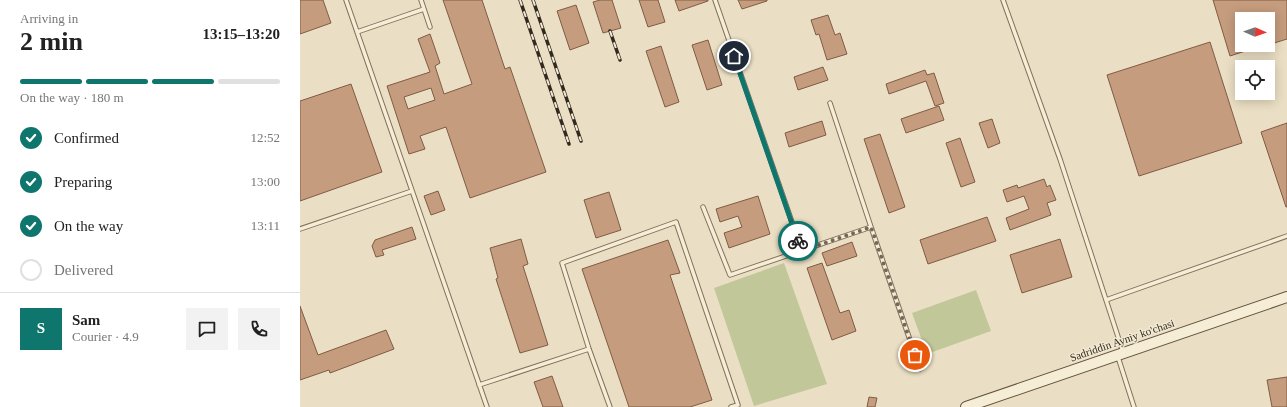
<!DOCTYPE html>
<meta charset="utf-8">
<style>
:root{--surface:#fff;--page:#f2f2f2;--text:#222;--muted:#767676;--line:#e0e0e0;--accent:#0f766e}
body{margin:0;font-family:Georgia,serif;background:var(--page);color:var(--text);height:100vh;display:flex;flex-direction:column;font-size:15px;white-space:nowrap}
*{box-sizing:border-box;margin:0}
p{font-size:13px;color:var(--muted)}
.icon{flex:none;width:22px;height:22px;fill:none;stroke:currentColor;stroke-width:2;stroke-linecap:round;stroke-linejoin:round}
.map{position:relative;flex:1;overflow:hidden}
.details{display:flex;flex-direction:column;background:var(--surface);width:300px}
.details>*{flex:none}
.needle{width:26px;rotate:92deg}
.controls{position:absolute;left:935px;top:12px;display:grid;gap:8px}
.controls a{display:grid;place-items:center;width:40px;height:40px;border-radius:0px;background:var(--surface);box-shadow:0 2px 10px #0003;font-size:20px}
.pin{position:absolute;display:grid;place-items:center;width:34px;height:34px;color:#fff;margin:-17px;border:2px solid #fff;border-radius:50%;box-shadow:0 1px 4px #0007}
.courier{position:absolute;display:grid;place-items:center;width:40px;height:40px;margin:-20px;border:3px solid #0f766e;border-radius:50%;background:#fff;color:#222;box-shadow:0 1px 5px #0007}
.headline em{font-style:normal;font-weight:600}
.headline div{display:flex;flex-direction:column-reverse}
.headline{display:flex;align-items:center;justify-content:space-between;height:68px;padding:0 20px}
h1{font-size:26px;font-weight:600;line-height:30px}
.bar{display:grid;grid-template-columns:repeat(4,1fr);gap:6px 4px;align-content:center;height:48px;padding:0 20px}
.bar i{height:5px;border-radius:3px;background:var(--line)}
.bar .active{background:var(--accent)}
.bar p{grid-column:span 4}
.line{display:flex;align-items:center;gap:10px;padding:0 20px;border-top:1px solid var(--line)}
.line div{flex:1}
.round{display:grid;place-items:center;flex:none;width:42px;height:42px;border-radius:0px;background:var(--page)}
ol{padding:0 20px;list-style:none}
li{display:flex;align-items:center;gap:12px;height:44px}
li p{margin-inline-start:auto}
li .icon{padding:4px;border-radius:50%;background:var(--accent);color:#fff;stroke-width:4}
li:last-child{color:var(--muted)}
li i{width:22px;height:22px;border:2px solid var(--line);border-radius:50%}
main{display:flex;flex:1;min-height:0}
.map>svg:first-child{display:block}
.green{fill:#c1c799}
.building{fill:#c59c7d;stroke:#805c44;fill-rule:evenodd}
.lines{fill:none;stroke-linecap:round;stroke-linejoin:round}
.lane-casing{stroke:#83715c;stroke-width:5.5}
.secondary-casing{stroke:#65523f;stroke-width:12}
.lane{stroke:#f6edd6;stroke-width:3.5}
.secondary{stroke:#f6edd6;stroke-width:10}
.rail-casing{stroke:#34291f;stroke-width:3.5}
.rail{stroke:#f2e9d3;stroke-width:2;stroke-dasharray:6;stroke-linecap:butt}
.done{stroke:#746959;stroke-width:4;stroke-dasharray:0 7.2}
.route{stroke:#0f766e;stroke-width:5}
.labels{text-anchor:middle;stroke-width:3;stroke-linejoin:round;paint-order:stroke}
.street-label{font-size:11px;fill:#34291f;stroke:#f2e9d3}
</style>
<main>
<section class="details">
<div class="headline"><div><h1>2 min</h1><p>Arriving in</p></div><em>13:15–13:20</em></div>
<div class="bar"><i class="active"></i><i class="active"></i><i class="active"></i><i></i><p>On the way · 180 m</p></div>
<ol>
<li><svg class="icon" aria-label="check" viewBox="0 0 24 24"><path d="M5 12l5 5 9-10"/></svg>Confirmed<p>12:52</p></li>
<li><svg class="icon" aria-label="check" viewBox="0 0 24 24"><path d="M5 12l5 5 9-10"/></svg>Preparing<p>13:00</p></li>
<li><svg class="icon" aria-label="check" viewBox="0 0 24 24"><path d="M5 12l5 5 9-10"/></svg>On the way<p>13:11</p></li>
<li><i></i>Delivered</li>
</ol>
<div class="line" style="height:72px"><b class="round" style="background:var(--accent);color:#fff">S</b><div><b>Sam</b><p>Courier · 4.9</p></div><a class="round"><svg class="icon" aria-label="chat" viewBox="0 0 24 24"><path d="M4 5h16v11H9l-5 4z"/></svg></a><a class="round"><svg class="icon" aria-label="phone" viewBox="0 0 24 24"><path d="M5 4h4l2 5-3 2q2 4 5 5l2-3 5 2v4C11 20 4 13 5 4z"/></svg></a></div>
</section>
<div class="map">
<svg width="987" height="407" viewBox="0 0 987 407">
<rect width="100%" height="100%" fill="#eadfc4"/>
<!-- green -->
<path class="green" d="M484 263 527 384 454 406 414 288Z
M676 290 691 331 627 354 612 313Z"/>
<!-- building -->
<path class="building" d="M0 0H23L31 23 0 34Z
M143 0H182L205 69 210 67 246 172 170 198 146 127 120 136 125 149 109 154 87 86 130 72 118 39 130 34 140 63 135 66 144 94 172 84ZM131 88 135 100 108 109 104 97Z
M300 0H312L321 28 303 33 293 2Z
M339 0H358L365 22 348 27Z
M375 0H408V1L379 11Z
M438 0H467V1L442 9Z
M913 0H987V39L968 45V19H942V45H961V46L930 56Z
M276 5 289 43 270 50 257 11Z
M528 15 535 35 540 33 547 54 527 60 519 34 516 35 511 20Z
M408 40 422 85 407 90 392 45Z
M910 42 942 143 839 176 807 75Z
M361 46 379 102 365 107 346 51Z
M523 67 528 80 498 90 494 77Z
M625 70 627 75 634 73 644 103 635 106 626 81 589 94 586 84Z
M51 84 82 172 0 201V101Z
M639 106 644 120 606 133 601 119Z
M692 119 700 143 688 148 679 123Z
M522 121 526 135 489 147 485 133Z
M987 123V207H986L961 132Z
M580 134 605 207 589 213 564 139Z
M660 138 675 182 661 187 646 143Z
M744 179 747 187 750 185 756 200 747 203 751 215 710 230 706 218 729 209 724 196 707 202 703 190 717 185 718 188Z
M138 191 145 210 131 215 124 196Z
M309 192 321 230 296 238 284 200Z
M458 196 470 234 429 248 424 233 442 227 438 216 420 222 416 209Z
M687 217 696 241 628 264 620 240Z
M112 227 116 239 82 250 84 255 76 257 72 246 75 240Z
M221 239 228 264 223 266 248 345 220 353 196 279 198 278 190 248Z
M760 239 772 277 722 293 710 255Z
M368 240 380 273 370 275 412 400 390 407H329L282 269Z
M552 242 557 256 527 266 522 253Z
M522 263 540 313 549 310 556 331 532 340 507 268Z
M0 306 18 355 86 330 94 349 30 373 29 370 0 380Z
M252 376 263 407H243L234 382Z
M987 377V407H972L967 380Z
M569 397 577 398 575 407H567Z"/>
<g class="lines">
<defs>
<path id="lane" d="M46 0 187 407
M121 0 130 27
M415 0 502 251
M703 0 760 159 823 352
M57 32 124 9
M530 103 571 227 620 369
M403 207 430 275 571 227
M0 229 112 191
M806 300 987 236
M818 357 834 407
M179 385 289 349
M310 407 289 349 262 263 376 222 438 405 431 407"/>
<path id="secondary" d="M666 407 987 297"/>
</defs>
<!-- lane casing -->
<use href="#lane" class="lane-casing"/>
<!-- secondary casing -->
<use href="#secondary" class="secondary-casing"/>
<!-- lane -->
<use href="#lane" class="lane"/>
<!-- secondary -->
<use href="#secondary" class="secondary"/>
<defs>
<path id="rail" d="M220 0 269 144
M233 0 281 141
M310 31 320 60"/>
</defs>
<!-- rail casing -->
<use href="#rail" class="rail-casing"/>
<!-- rail -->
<use href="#rail" class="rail"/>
</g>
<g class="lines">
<!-- done -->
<path class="done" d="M498 241 502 251 571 227 615 355"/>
<!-- route -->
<path class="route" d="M434 56 498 241"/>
</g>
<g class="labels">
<!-- street labels -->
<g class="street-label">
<text transform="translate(822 340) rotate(-19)" y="4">Sadriddin Ayniy ko'chasi</text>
</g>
</g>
</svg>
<div class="controls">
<a><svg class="needle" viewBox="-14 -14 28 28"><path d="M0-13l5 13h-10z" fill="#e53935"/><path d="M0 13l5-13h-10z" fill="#767676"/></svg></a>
<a><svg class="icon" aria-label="locate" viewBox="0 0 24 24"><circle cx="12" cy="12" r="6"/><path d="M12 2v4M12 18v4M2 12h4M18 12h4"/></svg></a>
</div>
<div class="pin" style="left:615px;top:355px;background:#ea580c"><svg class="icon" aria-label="bag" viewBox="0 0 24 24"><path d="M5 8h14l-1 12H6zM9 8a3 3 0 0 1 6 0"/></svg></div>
<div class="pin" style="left:434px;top:56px;background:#1f2937"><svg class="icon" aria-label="home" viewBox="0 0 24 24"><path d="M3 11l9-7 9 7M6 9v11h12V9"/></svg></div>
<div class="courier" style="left:498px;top:241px"><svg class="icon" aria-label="bike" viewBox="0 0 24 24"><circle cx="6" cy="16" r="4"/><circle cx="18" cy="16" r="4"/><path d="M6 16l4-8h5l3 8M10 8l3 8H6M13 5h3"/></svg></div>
</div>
</main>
